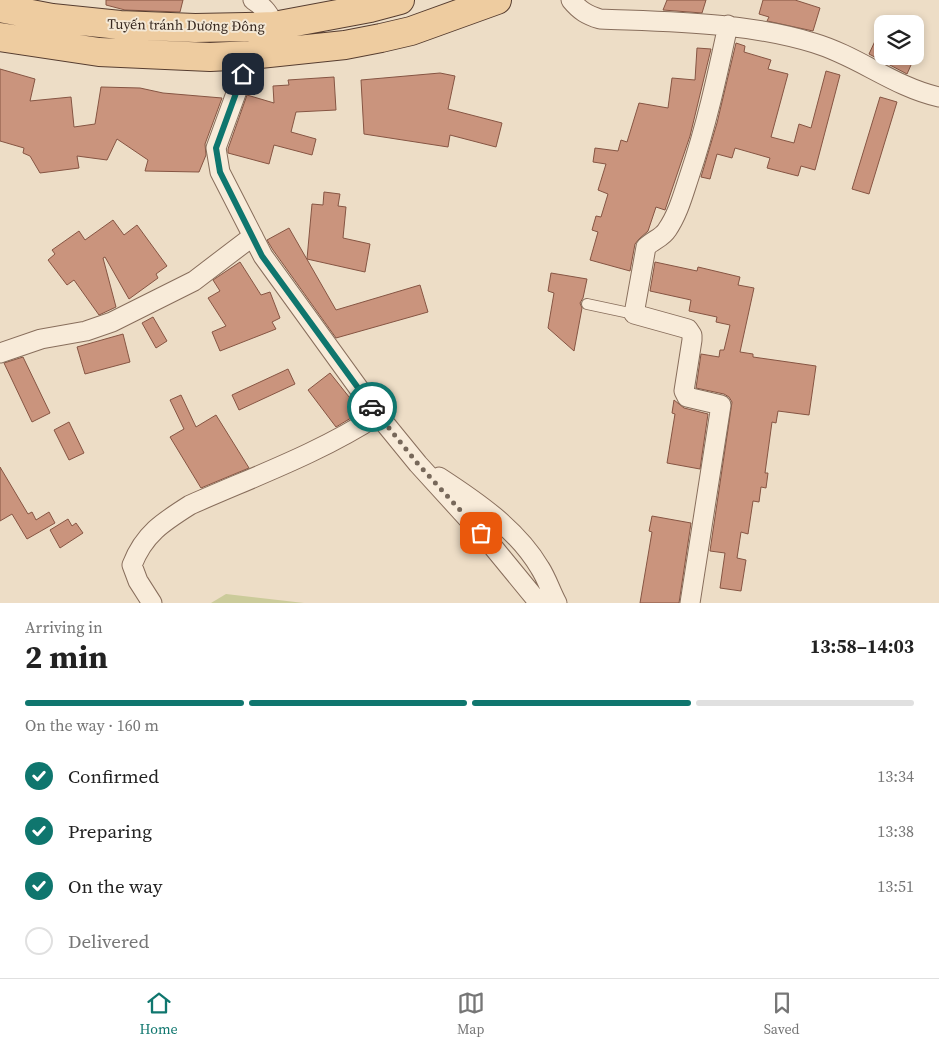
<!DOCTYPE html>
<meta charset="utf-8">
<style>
:root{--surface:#fff;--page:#f6f6f6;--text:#222;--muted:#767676;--line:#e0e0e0;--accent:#0f766e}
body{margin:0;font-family:"Source Serif 4",serif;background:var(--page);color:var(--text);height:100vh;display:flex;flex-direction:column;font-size:19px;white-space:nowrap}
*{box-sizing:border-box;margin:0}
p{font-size:16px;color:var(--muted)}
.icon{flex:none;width:28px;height:28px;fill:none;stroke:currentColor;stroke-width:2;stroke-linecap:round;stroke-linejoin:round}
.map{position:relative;height:603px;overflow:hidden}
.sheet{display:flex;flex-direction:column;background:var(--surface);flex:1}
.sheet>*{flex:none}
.controls{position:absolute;left:874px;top:15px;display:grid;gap:10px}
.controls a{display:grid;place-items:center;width:50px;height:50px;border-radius:10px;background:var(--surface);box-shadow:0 2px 8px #0003;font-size:25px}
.pin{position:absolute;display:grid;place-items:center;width:42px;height:42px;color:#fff;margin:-21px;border-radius:10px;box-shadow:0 2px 8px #0006}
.courier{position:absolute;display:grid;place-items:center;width:50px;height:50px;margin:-25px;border:4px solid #0f766e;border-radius:50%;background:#fff;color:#222;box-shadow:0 1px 6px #0007}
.head em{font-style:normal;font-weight:700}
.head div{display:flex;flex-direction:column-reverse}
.head{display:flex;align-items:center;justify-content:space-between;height:85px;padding:0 25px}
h1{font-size:32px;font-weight:700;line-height:38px}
.bar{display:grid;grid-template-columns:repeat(4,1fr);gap:8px 5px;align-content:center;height:60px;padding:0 25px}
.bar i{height:6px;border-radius:4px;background:var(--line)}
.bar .on{background:var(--accent)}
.bar p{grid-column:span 4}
ol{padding:0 25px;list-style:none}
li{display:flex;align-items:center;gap:15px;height:55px}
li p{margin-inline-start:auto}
li .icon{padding:5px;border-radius:50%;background:var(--accent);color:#fff;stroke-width:4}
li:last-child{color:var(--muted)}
li i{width:28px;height:28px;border:2px solid var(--line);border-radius:50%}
.dock{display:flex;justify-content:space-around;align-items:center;height:70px;border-top:1px solid var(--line);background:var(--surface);font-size:14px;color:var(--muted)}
.dock a{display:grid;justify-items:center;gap:2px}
.dock .on{color:var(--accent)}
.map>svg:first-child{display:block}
.green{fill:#cbcb9a}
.building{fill:#ca947d;stroke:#865543}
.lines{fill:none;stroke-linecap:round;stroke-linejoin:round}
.service-casing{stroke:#886e5c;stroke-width:12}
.minor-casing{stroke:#886e5c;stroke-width:21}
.primary-casing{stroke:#563d30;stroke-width:30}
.service{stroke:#f8ebd9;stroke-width:10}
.minor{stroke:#f8ebd9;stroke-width:19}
.primary{stroke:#eecca0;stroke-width:28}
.done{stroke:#77685a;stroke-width:5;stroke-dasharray:0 9}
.route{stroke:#0f766e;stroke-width:6}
.labels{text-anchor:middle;stroke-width:4;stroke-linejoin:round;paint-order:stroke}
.street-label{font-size:14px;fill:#382920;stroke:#f4e8d5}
</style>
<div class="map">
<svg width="939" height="603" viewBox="0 0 939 603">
<rect width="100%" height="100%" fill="#edddc6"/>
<!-- green -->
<path class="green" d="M226 594 304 603H211Z"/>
<!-- building -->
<path class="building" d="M106 0H183L180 12 125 10 106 5Z
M667 0H706L702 13 663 10Z
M763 0H795L820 8 813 31 767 21 769 17 759 14Z
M882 26V56H915L907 74 869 54Z
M736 43 745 46 744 52 771 60 768 69 788 74 771 137 794 143 799 124 811 128 826 71 840 75 815 170 801 166 798 176 767 168 770 158 735 148 732 158 717 154 710 179 701 177 717 123Z
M697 48 711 49 690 136 665 210 656 207 648 231 639 239 635 244 630 271 590 260 598 232 592 230 596 216 601 217 608 194 598 190 606 164 593 162 595 148 618 151 621 140 627 142 639 103 668 108 672 78 695 80Z
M0 69 35 79 30 101 71 97 74 127 95 124 101 87 140 88 163 93 222 98 205 144 206 155 199 172 145 171 148 160 117 139 107 160 77 156 79 168 40 173 30 156 23 153 24 148 0 141Z
M440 73 455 76 448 109 502 123 496 147 450 135 448 147 364 134 361 80Z
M334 77 336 110 296 112 291 132 316 139 312 155 274 145 269 164 228 153V149L247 95 274 103 273 86 289 85 288 80Z
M880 97 897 102 869 194 852 189Z
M324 192 340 194 338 206 346 207 343 238 370 244 365 272 307 259 312 204 323 205Z
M113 220 124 235 137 225 167 266 156 274 158 278 129 299 105 257 103 258 116 307 99 315 74 280 67 285 48 260 55 254 52 250 79 231 85 240Z
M289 228 336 310 420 285 428 312 336 338 273 250 267 240Z
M240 262 261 295 270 292 280 318 272 322 276 329 220 351 212 332 226 326 208 298 220 291 213 280Z
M655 262 697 271 698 267 740 277 738 285 754 288 740 352 753 354V357L816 366 809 415 778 411 776 423 772 422 765 473H768L766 488 761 487 759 502 753 501 748 534 741 532 737 558 746 560 741 591 720 588 725 553 710 551 732 402 729 397 724 394 696 388 701 354 719 357 720 350H724L730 325 716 322 717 317 689 311 691 300 650 291Z
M551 273 587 279 583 298 580 303 582 308 574 351 548 328 554 293 548 291Z
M153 317 167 341 156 348 142 323Z
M123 334 130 362 85 374 77 347Z
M23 357 50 413 32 422 4 363Z
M288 369 295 384 239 410 232 395Z
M330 373 361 412 336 427 308 390Z
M181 395 196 427 216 415 249 468 201 488 170 437 184 429 170 400Z
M674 400 684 408 708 414 700 469 667 463 675 414 672 413Z
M69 422 84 453 69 460 54 430Z
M0 467 28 514 32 512 36 520 49 512 55 523 27 539 12 514 0 521Z
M652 516 691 523 679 603H640L652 532 649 531Z
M68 519 72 526 76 523 83 533 60 548 50 530Z"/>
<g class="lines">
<defs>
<path id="service" d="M587 304 634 314"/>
<path id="minor" d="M253 0C264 7 270 14 274 26
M571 0C580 11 587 15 600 19 672 22 745 22 814 43 858 56 894 87 939 97
M250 55 216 148 220 172 263 256 378 415 418 464 489 542 539 603
M0 353 41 339 86 331 112 322 194 281 253 236
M439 477C476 501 517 529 540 568 547 579 551 592 557 603
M152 603 138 581 132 565C144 534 163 522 190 505 253 477 320 453 378 415
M690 603 721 405 687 397 684 391 692 340V335L688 329 634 314 646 247C653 240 662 238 667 230 678 214 683 195 689 177 706 127 717 77 728 25"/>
<path id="primary" d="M0 8 52 18 120 25 195 28 246 27 274 26 370 8 400 0
M0 37 99 52 210 57 250 55 345 45 381 38 411 31 497 0"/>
</defs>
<!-- service casing -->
<use href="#service" class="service-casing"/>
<!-- minor casing -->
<use href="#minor" class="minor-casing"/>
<!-- primary casing -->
<use href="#primary" class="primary-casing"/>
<!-- service -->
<use href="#service" class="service"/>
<!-- minor -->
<use href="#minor" class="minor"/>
<!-- primary -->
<use href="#primary" class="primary"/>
</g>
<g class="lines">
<!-- done -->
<path class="done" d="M372 407 418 464 481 533"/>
<!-- route -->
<path class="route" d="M243 74 216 148 220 172 262 256 372 407"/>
</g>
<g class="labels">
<!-- street labels -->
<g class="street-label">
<text transform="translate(186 25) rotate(1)" y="5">Tuyến tránh Dương Đông</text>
</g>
</g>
</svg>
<div class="controls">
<a><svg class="icon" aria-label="layers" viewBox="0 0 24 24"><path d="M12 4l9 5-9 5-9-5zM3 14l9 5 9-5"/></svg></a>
</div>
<div class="pin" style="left:481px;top:533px;background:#ea580c"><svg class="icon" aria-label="bag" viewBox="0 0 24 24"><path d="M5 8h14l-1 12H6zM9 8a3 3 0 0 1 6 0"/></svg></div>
<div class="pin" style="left:243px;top:74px;background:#1f2937"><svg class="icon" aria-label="home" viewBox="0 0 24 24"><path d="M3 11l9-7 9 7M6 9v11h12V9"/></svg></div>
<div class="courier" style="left:372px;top:407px"><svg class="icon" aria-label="car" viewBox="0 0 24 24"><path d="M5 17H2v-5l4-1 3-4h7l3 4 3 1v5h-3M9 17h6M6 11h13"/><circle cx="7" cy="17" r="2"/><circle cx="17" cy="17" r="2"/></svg></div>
</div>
<section class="sheet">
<div class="head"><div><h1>2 min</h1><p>Arriving in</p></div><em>13:58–14:03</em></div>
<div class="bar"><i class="on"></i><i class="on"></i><i class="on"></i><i></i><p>On the way · 160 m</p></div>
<ol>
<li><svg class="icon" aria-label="check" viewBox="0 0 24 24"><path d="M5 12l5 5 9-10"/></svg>Confirmed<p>13:34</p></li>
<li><svg class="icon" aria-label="check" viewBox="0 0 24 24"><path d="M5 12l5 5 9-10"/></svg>Preparing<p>13:38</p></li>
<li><svg class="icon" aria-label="check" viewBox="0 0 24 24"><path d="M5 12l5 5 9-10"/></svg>On the way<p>13:51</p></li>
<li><i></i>Delivered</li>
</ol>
</section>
<nav class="dock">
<a class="on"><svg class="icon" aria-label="home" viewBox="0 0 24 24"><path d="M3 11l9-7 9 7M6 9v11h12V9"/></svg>Home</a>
<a><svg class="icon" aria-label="map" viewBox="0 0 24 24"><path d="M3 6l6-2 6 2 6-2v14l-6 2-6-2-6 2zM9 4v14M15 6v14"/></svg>Map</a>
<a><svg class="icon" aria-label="saved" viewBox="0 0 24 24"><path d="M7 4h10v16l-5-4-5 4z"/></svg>Saved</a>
</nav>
